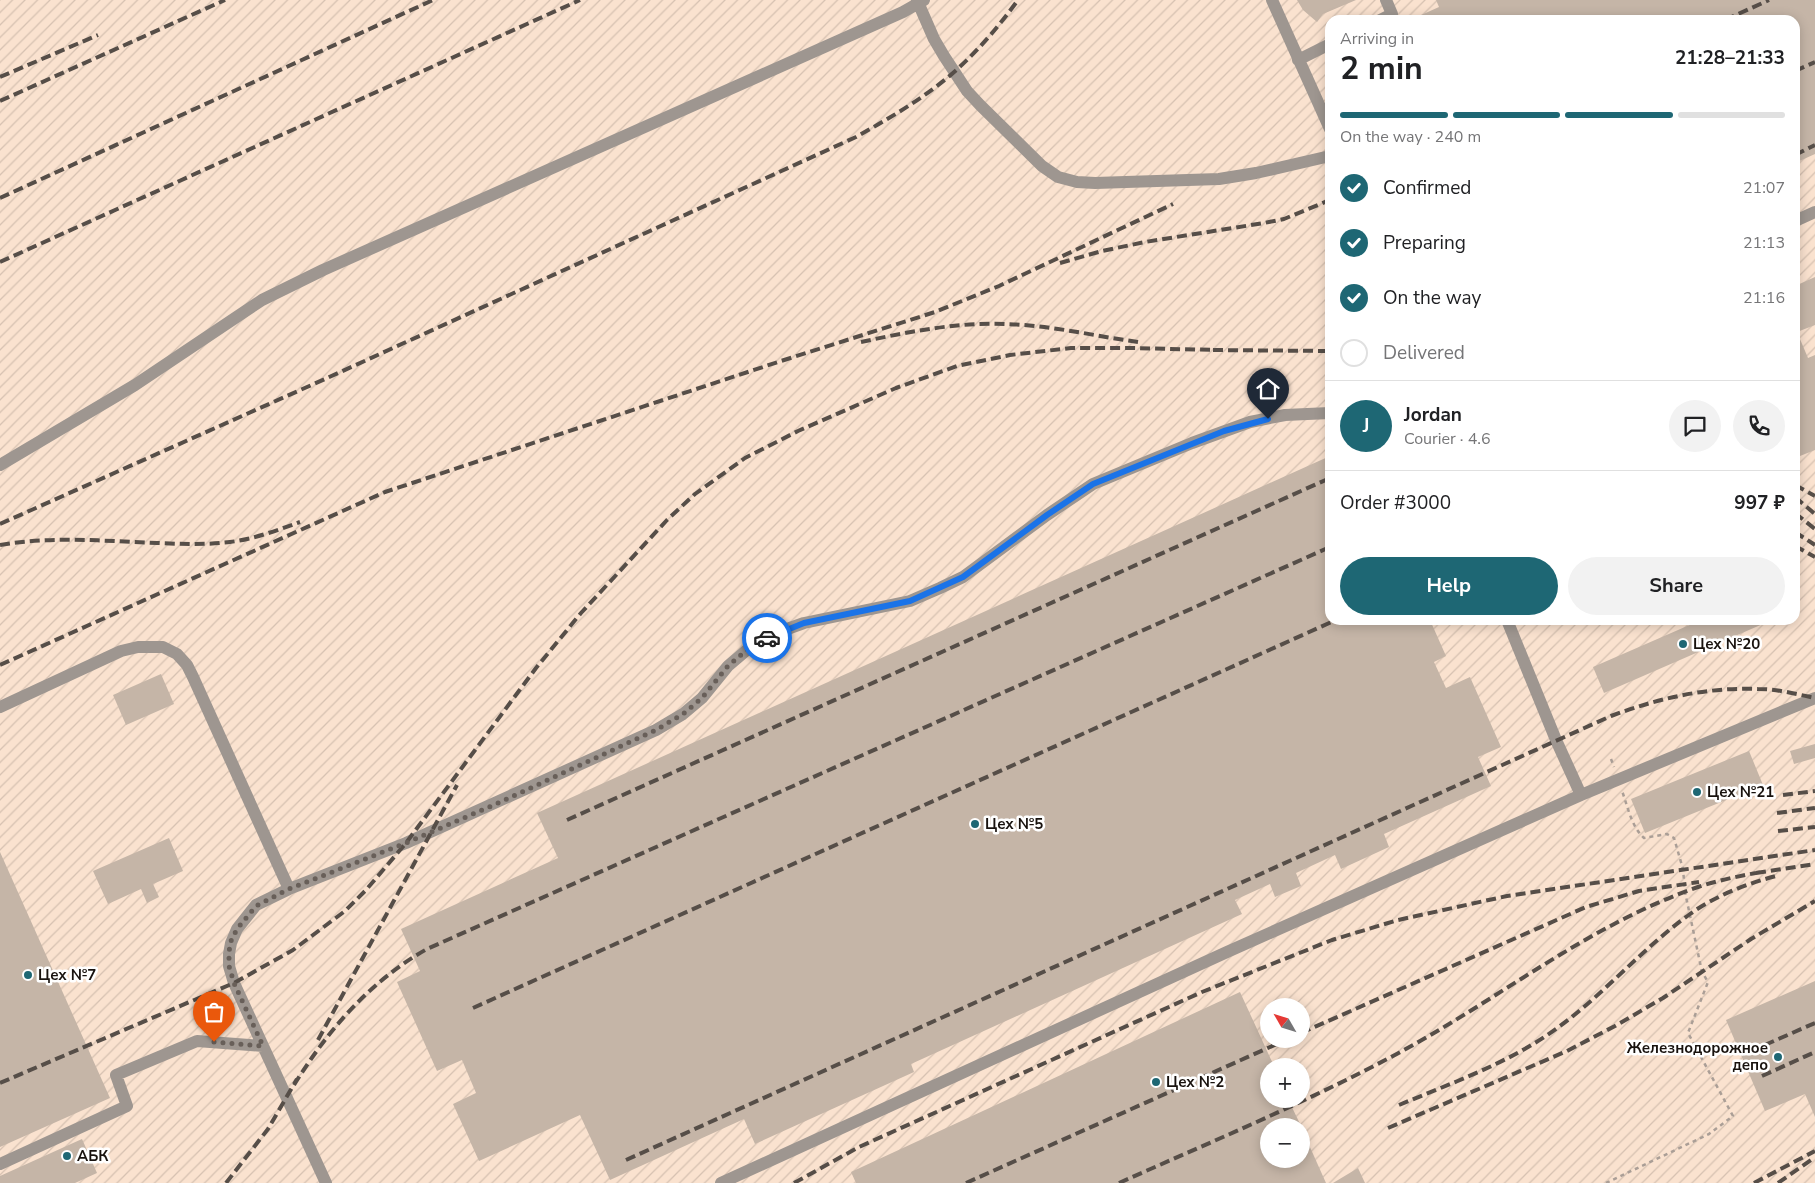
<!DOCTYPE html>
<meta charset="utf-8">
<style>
:root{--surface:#fff;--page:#f2f2f2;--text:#202124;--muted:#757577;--line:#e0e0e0;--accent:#1e6774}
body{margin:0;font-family:"Nunito Sans",sans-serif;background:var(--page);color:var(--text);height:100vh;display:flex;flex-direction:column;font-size:19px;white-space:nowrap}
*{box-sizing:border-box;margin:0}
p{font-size:16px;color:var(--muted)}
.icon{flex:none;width:28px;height:28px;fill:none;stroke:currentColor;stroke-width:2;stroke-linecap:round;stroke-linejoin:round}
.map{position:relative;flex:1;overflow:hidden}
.drawer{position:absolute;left:1325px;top:15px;width:475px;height:610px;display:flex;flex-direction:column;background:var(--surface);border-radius:15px;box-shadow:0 2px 12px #0003}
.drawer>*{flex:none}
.needle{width:32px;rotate:309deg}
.tools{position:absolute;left:1260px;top:998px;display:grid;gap:10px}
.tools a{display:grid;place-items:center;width:50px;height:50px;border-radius:50%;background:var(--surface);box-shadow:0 2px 12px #0003;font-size:25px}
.pin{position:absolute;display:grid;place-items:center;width:42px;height:42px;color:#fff;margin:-51px -21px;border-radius:50% 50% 50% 0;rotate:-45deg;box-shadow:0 0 5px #0007}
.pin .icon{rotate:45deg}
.courier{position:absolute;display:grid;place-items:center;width:50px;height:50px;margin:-25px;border:4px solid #1a73e8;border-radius:50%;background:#fff;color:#222;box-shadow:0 1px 6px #0007}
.summary em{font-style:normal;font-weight:700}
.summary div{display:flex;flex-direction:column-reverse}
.summary{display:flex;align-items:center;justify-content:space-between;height:85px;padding:0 15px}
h1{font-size:32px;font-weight:700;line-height:38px}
.bar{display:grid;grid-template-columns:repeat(4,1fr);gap:8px 5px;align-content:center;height:60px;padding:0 15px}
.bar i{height:6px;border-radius:4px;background:var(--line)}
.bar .current{background:var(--accent)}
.bar p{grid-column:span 4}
.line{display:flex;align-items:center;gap:12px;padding:0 15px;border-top:1px solid var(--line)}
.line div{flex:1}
.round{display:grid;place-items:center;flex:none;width:52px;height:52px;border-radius:26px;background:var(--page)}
ol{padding:0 15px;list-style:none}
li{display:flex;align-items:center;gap:15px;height:55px}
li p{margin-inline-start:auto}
li .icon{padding:5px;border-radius:50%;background:var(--accent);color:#fff;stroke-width:4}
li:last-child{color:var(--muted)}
li i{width:28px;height:28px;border:2px solid var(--line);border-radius:50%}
.button{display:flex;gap:10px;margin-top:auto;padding:10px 15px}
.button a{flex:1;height:58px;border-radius:30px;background:var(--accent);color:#fff;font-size:20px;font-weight:700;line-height:58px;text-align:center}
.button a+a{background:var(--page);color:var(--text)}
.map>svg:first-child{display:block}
.industrial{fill:url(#industrial-furrows);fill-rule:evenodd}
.building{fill:#c5b5a7}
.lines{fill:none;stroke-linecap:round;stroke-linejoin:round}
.path{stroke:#aa9e96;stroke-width:2.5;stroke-dasharray:4 4;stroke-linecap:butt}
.minor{stroke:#9e9690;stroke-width:12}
.rail{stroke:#564e48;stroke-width:4;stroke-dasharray:10 5;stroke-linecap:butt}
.done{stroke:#685f59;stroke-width:5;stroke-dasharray:0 9}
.route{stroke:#1a73e8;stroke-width:6}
.poi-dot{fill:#1e6774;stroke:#fff;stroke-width:2}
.labels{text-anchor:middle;stroke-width:5;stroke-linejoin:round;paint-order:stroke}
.poi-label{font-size:15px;font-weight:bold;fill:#18120e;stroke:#fff;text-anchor:start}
</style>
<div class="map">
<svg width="1815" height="1183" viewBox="0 0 1815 1183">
<defs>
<pattern id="industrial-furrows" width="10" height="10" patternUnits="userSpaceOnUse" patternTransform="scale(1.25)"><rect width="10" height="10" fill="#fae2cf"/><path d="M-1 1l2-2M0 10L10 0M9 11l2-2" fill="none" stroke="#d6c1b1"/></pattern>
</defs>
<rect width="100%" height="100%" fill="#fdefe4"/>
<!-- industrial -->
<path class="industrial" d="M0 0H1815V1183H0ZM1330 20H1795V620H1330ZM1269 1006H1301V1039H1269ZM1269 1066H1301V1099H1269ZM1269 1126H1301V1159H1269Z"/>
<!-- building -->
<path class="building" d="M1297 0H1356L1323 14 1317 22 1303 10Z
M1436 0H1815V154L1795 163V20H1410L1439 7Z
M1815 277V325L1797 332 1808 358 1815 355V450L1795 458V286Z
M1330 456V620H1430L1446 656 1434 662 1446 688 1470 677 1501 747 1478 757 1491 786 1384 834 1389 847 1341 869 1335 855 1296 873 1301 886 1275 897 1270 884 1235 900 1242 914 911 1064 914 1072 755 1144 744 1119 610 1180 580 1115 479 1161 453 1104 476 1093 462 1060 437 1071 397 982 420 971 401 929 558 858 537 813Z
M1701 620H1772L1604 693 1593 667Z
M161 674 174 704 126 725 113 695Z
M1815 744V758L1794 764 1790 751Z
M1749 751 1763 785 1645 833 1631 799Z
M169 838 183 871 153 884 159 897 147 903 141 889 108 904 93 871Z
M0 852 110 1098 0 1147Z
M1815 981V1117L1805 1094 1765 1111 1726 1020Z
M1240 992 1274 1066H1269V1099H1288L1301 1126H1269V1159H1301V1127L1326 1183H856L851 1172Z
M82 1139 97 1173 75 1183H0V1176Z
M1358 1168 1365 1183H1333Z"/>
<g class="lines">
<!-- path -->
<path class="path" d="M1611 759 1614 767
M1606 1183 1709 1134 1733 1116 1688 1033 1708 982 1702 972 1685 892 1683 869 1674 838 1667 834 1644 838C1631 826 1628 807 1622 791"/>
<!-- minor -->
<path class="minor" d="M917 0 934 39 944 56 967 91 980 105 1042 166 1058 177 1077 182 1095 183 1219 179 1256 173 1330 156
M1272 0 1330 129
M1380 20 1392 14 1386 0
M1298 60 1330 44
M1795 221 1815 212
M0 465 135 385 262 300 323 270 903 12 924 0
M1507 620 1556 740 1581 795
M0 707 121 651 138 647H163L177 654 187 665 193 677 289 889
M0 1164 127 1106 116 1075 197 1041 263 1046
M326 1183 234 983 229 966V954L231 943 237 929 256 905 289 889 406 843 656 730 683 714 702 698 728 666 748 649 773 634 804 623 910 601 940 588 963 577 1047 515 1093 484 1192 443 1250 422 1285 415 1330 413
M721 1183 1227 952 1581 795 1815 698"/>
<!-- rail -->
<path class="rail" d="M1725 20 1769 0
M1795 71 1815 62
M0 77 98 35
M0 101 225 0
M1795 155 1815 145
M0 198 433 0
M0 262 580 0
M1060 263 1102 251 1145 242 1264 223 1284 219 1330 200
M861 342C908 332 957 322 1005 324 1050 325 1094 336 1138 342
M1213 350 1330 351
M1795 485 1815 496
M1795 497 1815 514
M1795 513 1815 529
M0 524 325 379 856 137C890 118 924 98 953 73 978 51 999 26 1018 0
M1795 532 1815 545
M0 545C51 536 105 541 157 543 182 544 206 545 230 542 254 539 278 530 300 522
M1795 546 1815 557
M0 665 385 492 781 361 935 312 999 286 1173 204
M1783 795 1815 791
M1777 813 1815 808
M567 820 1330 478
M1778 831 1815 827
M1756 873 1815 864
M473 1008 1336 620
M1301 1033 1586 907 1639 891 1699 882
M318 1040 457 785
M1751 1051 1815 1023
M1762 1076 1815 1052
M0 1083 234 983 293 950 345 911 366 890 406 843 536 668 581 613 667 520 695 494 745 458 798 431 896 388 957 366 1010 355 1071 348H1130L1218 350
M294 1085C328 1030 370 981 427 949L1330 547
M1399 1105C1454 1082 1512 1062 1560 1026 1606 992 1643 948 1690 914 1715 896 1746 884 1776 876
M1388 1128 1567 1051 1615 1026 1663 998 1751 939 1815 901
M626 1160 1611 716C1659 698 1707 687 1758 689 1777 689 1796 694 1815 698
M226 1183 268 1129 297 1079
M794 1183 859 1147 1202 992 1332 940 1398 920 1507 896 1815 850
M966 1183 1288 1039
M1119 1183C1215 1140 1312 1100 1404 1050 1503 996 1591 924 1698 887 1719 880 1740 876 1761 872
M1754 1183 1815 1151
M1778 1183 1811 1160"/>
</g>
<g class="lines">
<!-- done -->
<path class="done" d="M214 1042 263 1046 234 983 229 966V954L230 943 237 929 256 906 289 889 406 843 496 804 656 730 683 714 702 698 728 666 748 649 767 638"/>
<!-- route -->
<path class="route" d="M767 638 804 623 910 601 963 577 1047 515 1093 484 1224 431 1268 419"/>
</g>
<!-- markers -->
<g class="poi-dot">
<circle cx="1683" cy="644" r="5"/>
<circle cx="1697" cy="792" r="5"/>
<circle cx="975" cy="824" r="5"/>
<circle cx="28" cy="975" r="5"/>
<circle cx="1778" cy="1057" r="5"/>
<circle cx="1156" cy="1082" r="5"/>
<circle cx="67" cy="1156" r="5"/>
</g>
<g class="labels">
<!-- poi labels -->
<g class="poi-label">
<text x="1693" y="649">Цех №20</text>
<text x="1707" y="797">Цех №21</text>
<text x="985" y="829">Цех №5</text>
<text x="38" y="980">Цех №7</text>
<text x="1768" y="1053" text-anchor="end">Железнодорожное<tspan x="1768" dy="17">депо</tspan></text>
<text x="1166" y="1087">Цех №2</text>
<text x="77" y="1161">АБК</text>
</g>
</g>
</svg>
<div class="tools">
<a><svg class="needle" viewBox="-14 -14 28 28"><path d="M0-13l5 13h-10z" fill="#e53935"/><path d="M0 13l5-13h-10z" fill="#757577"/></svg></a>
<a>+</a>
<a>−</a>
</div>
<div class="pin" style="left:214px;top:1042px;background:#ea580c"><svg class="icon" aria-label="bag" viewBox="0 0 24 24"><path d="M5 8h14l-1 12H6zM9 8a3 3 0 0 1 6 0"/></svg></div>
<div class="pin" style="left:1268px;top:419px;background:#1f2937"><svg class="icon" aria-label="home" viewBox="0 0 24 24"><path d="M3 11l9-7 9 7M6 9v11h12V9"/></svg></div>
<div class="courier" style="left:767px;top:638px"><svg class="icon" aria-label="car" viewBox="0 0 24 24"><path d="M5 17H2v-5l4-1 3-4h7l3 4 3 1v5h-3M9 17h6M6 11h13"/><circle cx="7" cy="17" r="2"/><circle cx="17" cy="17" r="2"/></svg></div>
<section class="drawer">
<div class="summary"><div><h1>2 min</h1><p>Arriving in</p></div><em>21:28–21:33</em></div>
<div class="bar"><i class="current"></i><i class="current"></i><i class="current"></i><i></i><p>On the way · 240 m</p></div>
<ol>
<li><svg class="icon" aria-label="check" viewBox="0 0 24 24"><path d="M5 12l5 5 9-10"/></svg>Confirmed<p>21:07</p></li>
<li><svg class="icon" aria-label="check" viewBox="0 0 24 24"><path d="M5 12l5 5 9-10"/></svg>Preparing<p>21:13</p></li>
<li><svg class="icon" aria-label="check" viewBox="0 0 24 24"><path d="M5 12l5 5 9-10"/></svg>On the way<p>21:16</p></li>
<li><i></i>Delivered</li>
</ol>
<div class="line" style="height:90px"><b class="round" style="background:var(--accent);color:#fff">J</b><div><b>Jordan</b><p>Courier · 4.6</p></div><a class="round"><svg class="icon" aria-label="chat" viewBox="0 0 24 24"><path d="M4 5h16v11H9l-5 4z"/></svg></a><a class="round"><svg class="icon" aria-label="phone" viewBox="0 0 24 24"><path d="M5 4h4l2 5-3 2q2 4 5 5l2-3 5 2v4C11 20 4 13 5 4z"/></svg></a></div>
<div class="line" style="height:65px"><div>Order #3000</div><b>997 ₽</b></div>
<div class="button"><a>Help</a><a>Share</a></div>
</section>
</div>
